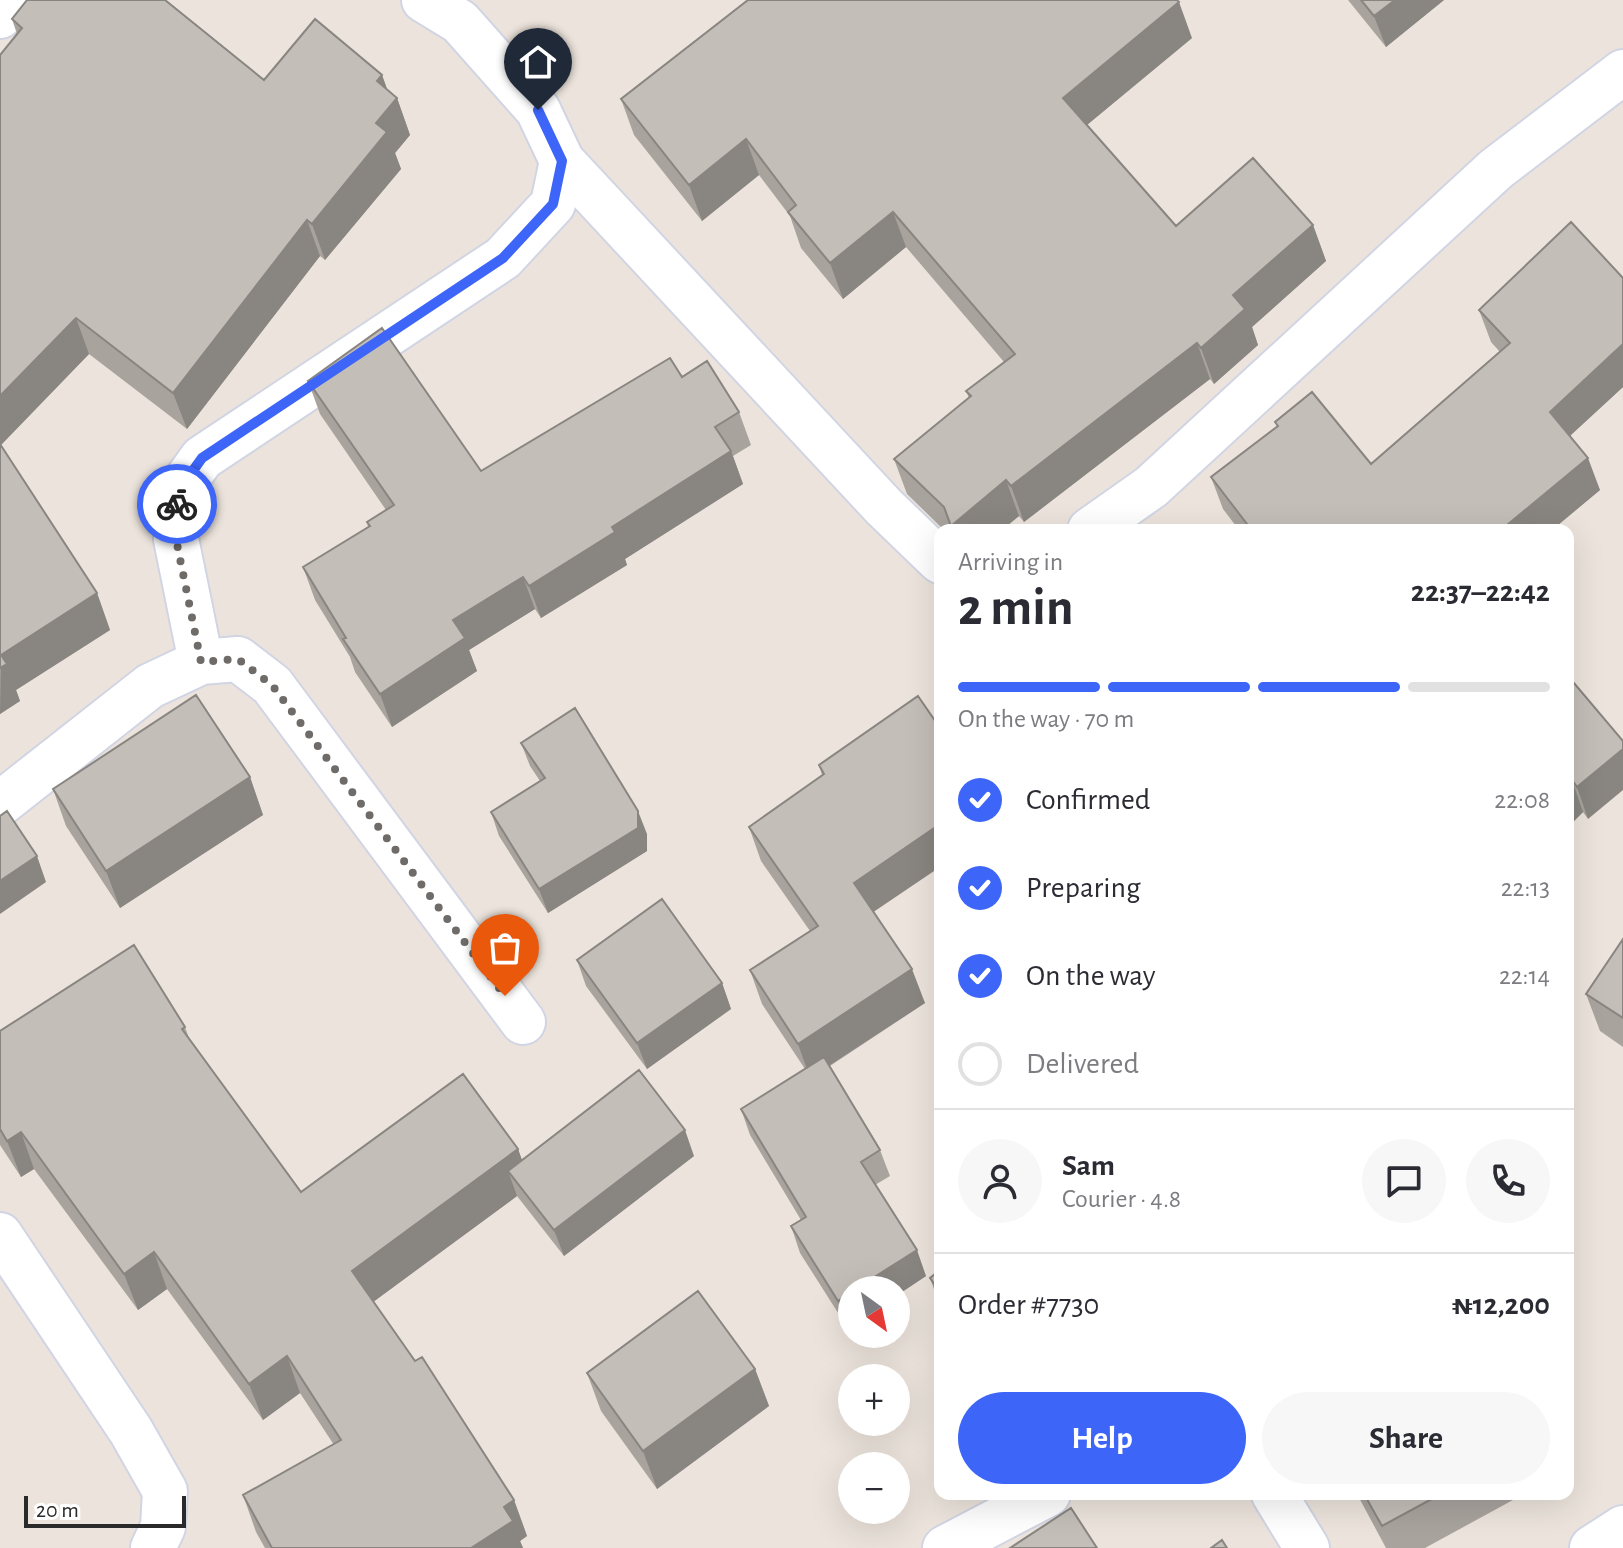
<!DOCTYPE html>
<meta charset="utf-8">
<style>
:root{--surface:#fff;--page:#f7f7f7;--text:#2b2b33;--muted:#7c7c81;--line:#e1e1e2;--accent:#3d65f8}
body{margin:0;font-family:"Alegreya Sans",sans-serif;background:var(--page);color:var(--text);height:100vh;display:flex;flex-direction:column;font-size:30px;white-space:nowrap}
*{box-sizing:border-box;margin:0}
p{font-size:26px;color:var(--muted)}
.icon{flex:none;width:44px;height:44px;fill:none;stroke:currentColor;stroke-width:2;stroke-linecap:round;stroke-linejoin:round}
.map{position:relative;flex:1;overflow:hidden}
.panel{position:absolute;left:934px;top:524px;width:640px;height:976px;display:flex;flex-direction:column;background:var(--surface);border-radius:16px;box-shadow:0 8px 32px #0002}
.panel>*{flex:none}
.needle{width:52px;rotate:147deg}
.controls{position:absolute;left:838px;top:1276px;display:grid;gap:16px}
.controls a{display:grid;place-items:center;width:72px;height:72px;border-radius:50%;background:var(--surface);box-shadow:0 8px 32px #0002;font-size:40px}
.scale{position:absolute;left:24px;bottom:20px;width:162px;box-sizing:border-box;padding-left:8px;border:4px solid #2a2a2a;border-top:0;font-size:22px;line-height:28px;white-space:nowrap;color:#2a2a2a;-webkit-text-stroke:6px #fff;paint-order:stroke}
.pin{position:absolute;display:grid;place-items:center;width:68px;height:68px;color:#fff;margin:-82px -34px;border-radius:50% 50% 50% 0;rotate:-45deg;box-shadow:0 0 8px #0007}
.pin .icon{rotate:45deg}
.courier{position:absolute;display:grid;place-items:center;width:80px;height:80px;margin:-40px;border:6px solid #3d65f8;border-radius:50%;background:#fff;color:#222;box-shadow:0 2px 10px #0007}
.summary em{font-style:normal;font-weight:700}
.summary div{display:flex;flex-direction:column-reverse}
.summary{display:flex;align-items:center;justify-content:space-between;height:136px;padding:0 24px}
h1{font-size:52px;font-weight:700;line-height:60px}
.bar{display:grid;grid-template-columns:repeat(4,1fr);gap:12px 8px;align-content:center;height:96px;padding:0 24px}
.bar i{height:10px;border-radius:6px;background:var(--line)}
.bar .selected{background:var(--accent)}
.bar p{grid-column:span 4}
.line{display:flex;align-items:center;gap:20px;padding:0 24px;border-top:2px solid var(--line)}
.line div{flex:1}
.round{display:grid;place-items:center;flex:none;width:84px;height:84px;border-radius:42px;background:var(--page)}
ol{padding:0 24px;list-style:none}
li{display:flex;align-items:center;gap:24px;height:88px}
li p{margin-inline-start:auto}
li .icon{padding:8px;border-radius:50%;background:var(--accent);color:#fff;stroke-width:4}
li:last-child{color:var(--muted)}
li i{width:44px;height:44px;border:4px solid var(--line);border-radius:50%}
.cta{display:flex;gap:16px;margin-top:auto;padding:16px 24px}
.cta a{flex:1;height:92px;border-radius:48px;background:var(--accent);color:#fff;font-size:32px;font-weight:700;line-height:92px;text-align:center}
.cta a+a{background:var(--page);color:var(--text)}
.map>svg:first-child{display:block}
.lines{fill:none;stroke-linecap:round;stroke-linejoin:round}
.street-casing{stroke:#d1d5e3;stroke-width:48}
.street{stroke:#fff;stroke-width:44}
.wall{fill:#a9a39e}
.shaded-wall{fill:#898581}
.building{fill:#c4beb8;stroke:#898581;stroke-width:2}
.done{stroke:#6e6b68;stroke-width:8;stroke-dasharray:0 14.4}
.route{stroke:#3d65f8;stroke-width:10}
</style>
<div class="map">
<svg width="1623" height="1548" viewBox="0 0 1623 1548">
<rect width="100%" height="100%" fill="#ece4dc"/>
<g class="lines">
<defs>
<path id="street" d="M0 16 12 0
M562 161 884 507 940 561
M1090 530 1151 487 1496 169 1623 72
M201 662 176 539 177 493 202 458 503 258 553 204 562 161 538 110 460 22 424 0
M0 804 150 686 201 662 238 659 272 685 523 1022
M0 1235 131 1431 165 1491 163 1527 153 1548
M1274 1494 1307 1548
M945 1548 1048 1494
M1592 1548 1623 1528"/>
</defs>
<!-- street casing -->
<use href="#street" class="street-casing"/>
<!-- street -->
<use href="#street" class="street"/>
</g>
<!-- wall -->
<path class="wall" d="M1348 0H1444L1386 47Z
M12 19 264 80 382 75 387 89 397 98 410 135 395 153 401 169 325 260 320 256 187 429 89 354 1 445 97 593 110 630 16 690 20 701 0 714V55L17 34Z
M1192 38 1087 125 1176 226 1313 225 1326 261 1252 327 1258 345 1214 384 1210 379 1024 522 1019 516 1002 530H944L907 494 894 459 969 398 966 391 1004 362 906 247 843 299 801 248 790 216 759 175 702 221 634 135 621 99Z
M1623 278V387L1570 436 1600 490 1552 530H1239L1223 509 1211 477 1277 427 1275 422 1371 464 1500 352 1491 342 1479 310Z
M682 377 739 412 751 445 733 456 743 484 625 559 627 565 541 618 535 609 469 650 477 671 392 727 355 672 350 657 315 600 303 567 368 527 367 522 386 510 320 414 308 381 481 471Z
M1568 676 1588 819 1583 812 1568 827Z
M918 696 874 912 925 1003 830 1066 880 1150 890 1176 875 1185 926 1276 896 1296V1290L847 1327 800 1253 791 1226 801 1220 750 1135 741 1109 805 1069 762 1004 750 970 810 931 761 861 749 827 822 775 819 765Z
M521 743 647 834V851L548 913 499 836 491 812 540 781 530 766Z
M250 777 263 815 120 908 66 826 53 789Z
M1623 939V1047L1600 1031 1586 994Z
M577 960 722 983 731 1009 647 1069 586 986Z
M185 1027 190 1041 301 1192 518 1149 522 1160 694 1156 564 1256 517 1196 373 1302 514 1500 527 1536 520 1541 523 1548H265L256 1532 243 1495 334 1445 300 1393 263 1420 167 1289 138 1310 34 1169 21 1177 0 1145V1031Z
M940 1270V1306L930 1278Z
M755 1369 769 1406 657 1489 601 1411 587 1373Z
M1357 1494H1524L1425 1548H1386Z"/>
<!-- shaded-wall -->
<path class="shaded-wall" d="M1395 0H1444L1386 47 1374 16Z
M1179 2 1192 38 1076 134 1063 98Z
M382 75 392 103 397 98 410 135 395 153 401 169 325 260 312 224 376 123 377 81Z
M746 139 759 175 702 221 689 185Z
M893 212 906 247 843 299 830 263Z
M307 220 320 256 187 429 173 393Z
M1313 225 1326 261 1252 327 1258 345 1214 384 1201 348 1233 295Z
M76 318 89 354 0 446V396Z
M1197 343 1210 379 1024 522 1011 486Z
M1623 344V387L1561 444 1550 412Z
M731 451 743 484 625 559 627 565 541 618 529 586 612 527Z
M1588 458 1600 490 1552 530H1501Z
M1006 480 1019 516 1002 530H953L951 526Z
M523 577 535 609 469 650 477 671 392 727 380 694 453 620Z
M97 593 110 630 16 690 20 701 0 714 1 655Z
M1623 749V790L1588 819 1577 787Z
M250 777 263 815 120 908 106 871Z
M1572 780 1583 812 1568 827V784Z
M638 811 647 834V851L548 913 539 889Z
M940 824V867L866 917 854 883Z
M37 856 46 882 0 914V881Z
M912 969 925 1003 810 1078 798 1044Z
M722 983 731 1009 647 1069 637 1043Z
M685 1130 694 1156 564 1256 554 1230Z
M21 1132 34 1169 21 1177 7 1141Z
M518 1149 531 1186 508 1171 517 1196 365 1308 352 1271Z
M917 1250 926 1276 896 1296V1290H854Z
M154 1252 167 1289 138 1310 124 1274Z
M852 1291V1324L847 1327 838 1301Z
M287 1356 300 1393 263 1420 249 1384Z
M755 1369 769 1406 657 1489 643 1451Z
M514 1500 527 1536 520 1541 523 1548H471L504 1507Z"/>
<!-- building -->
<path class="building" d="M27 0H165L264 80 315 19 382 75 377 81 397 98 376 123 387 132 312 224 307 220 173 393 76 318 0 396V55L22 28 12 19Z
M748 0H1177L1179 2 1063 98 1176 226 1253 158 1313 225 1233 295 1245 309 1201 348 1197 343 1011 486 1006 480 951 526 944 507 894 459 971 396 966 391 1015 354 893 212 830 263 788 212 796 205 746 139 689 185 621 99Z
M1361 0H1395L1374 16Z
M1571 222 1623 278V344L1550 412 1588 458 1501 530H1240L1247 524 1211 477 1278 426 1275 422 1312 392 1371 464 1510 343 1479 310Z
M382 328 481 471 670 358 682 377 707 361 739 412 715 427 731 451 612 527 615 532 529 586 523 577 453 620 465 638 380 694 343 639 346 638 303 567 370 526 367 522 394 505 308 381Z
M0 444 97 593 1 655 7 664 0 668Z
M1568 676 1623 741V749L1577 787 1572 780 1568 784Z
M196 695 250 777 106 871 53 789Z
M918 696 940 728V824L854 883 912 969 798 1044 750 970 818 926 749 827 824 774 819 765Z
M575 708 638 811V828L539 889 491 812 545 778 521 743Z
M7 811 37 856 0 881V816Z
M662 899 722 983 637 1043 577 960Z
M1623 939V1018L1586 994Z
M134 945 185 1027 182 1029 301 1192 463 1074 518 1149 352 1271 415 1361 422 1357 514 1500 504 1507 513 1521 471 1548H272L243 1495 341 1440 287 1356 249 1384 154 1252 124 1274 21 1132 7 1141 0 1129V1031Z
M824 1057 880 1150 861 1162 917 1250 854 1290H852V1291L838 1301 791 1226 806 1217 741 1109Z
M639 1070 685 1130 554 1230 508 1171Z
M940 1270V1292L930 1278Z
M698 1291 755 1369 643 1451 587 1373Z
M1364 1494H1441L1382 1526Z
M1071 1508 1097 1548H1010Z
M1222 1540 1227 1548H1211Z"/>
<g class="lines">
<!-- done -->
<path class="done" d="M177 504 176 539 201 662 238 659 272 685 505 996"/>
<!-- route -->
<path class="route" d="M177 504V493L202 458 503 258 553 204 562 161 538 110"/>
</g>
</svg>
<div class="controls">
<a><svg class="needle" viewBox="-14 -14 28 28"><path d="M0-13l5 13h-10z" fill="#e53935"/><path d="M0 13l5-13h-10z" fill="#7c7c81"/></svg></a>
<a>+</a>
<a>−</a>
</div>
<div class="scale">20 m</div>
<div class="pin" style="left:505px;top:996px;background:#ea580c"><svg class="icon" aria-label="bag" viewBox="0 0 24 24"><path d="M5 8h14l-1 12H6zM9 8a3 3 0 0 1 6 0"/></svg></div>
<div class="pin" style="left:538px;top:110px;background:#1f2937"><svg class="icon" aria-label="home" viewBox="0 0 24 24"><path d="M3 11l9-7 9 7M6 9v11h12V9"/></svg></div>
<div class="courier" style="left:177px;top:504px"><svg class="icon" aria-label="bike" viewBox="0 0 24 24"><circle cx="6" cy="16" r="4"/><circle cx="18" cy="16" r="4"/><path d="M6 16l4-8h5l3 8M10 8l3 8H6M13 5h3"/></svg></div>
<section class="panel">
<div class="summary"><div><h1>2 min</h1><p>Arriving in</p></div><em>22:37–22:42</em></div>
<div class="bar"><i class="selected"></i><i class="selected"></i><i class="selected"></i><i></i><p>On the way · 70 m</p></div>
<ol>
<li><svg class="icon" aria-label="check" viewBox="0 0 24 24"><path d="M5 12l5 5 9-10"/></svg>Confirmed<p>22:08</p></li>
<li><svg class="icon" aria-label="check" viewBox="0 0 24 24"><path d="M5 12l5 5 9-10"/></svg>Preparing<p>22:13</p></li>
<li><svg class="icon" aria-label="check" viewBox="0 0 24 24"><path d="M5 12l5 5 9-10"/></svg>On the way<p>22:14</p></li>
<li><i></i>Delivered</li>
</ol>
<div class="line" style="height:144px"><a class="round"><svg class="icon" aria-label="person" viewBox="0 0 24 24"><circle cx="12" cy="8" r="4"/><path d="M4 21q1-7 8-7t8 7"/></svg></a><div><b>Sam</b><p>Courier · 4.8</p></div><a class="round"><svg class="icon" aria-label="chat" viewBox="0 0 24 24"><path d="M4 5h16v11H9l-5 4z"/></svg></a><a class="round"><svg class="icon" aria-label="phone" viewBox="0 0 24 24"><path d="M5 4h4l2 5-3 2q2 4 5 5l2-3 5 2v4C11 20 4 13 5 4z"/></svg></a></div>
<div class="line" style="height:104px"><div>Order #7730</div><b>₦12,200</b></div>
<div class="cta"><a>Help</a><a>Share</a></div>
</section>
</div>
